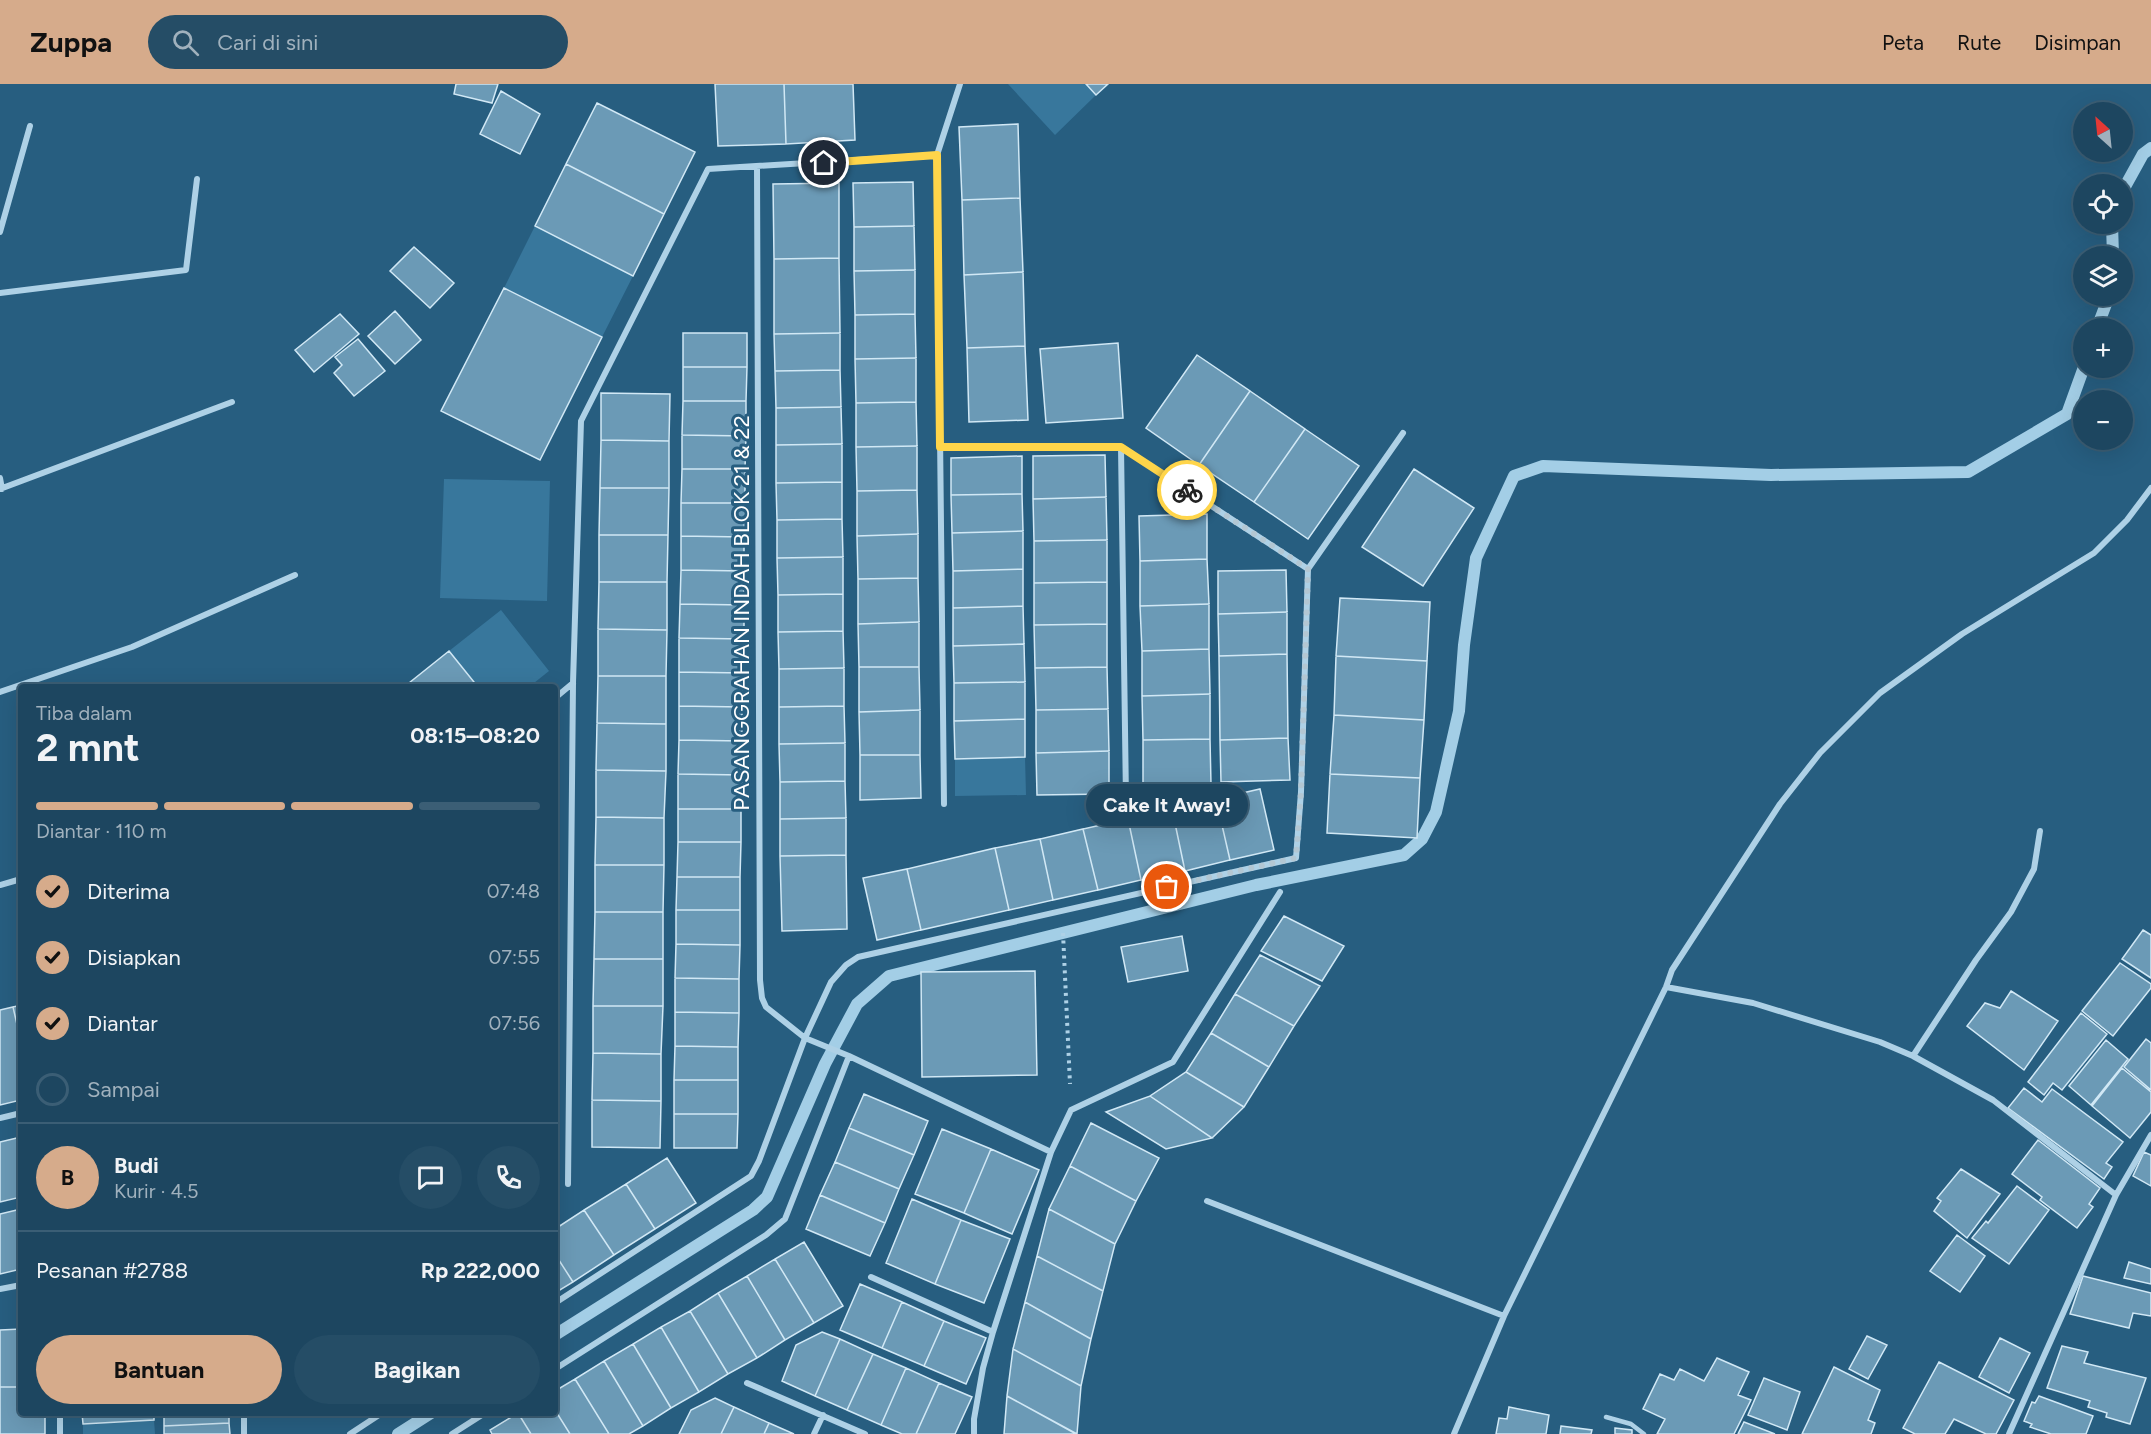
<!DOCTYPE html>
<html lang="id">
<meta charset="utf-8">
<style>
:root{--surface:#1d4660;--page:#254d66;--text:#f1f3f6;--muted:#a0b1bd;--line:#3b5e75;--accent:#d6ab8b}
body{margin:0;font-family:Figtree,sans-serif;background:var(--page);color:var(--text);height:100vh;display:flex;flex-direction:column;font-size:22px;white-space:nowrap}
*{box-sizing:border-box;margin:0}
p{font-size:20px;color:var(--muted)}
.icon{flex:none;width:33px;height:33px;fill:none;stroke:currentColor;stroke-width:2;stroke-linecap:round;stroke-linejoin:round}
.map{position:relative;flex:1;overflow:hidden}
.side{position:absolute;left:18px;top:600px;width:540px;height:732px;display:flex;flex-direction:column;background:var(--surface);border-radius:6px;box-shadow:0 6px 24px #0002,0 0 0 2px var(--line)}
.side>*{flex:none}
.needle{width:39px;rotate:333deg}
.fabs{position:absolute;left:2073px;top:18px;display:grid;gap:12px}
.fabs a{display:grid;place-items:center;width:60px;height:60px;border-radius:50%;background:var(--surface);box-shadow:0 6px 24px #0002,0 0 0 2px var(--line);font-size:30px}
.pin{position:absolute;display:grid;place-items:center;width:51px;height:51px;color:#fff;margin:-26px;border:3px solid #fff;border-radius:50%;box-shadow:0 2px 6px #0007}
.courier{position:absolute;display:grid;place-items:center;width:60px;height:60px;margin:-30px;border:4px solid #ffd54a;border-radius:50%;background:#fff;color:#222;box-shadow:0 2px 8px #0007}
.bubble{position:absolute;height:42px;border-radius:21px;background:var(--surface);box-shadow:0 6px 24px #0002,0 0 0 2px var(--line);font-size:20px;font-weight:700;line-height:42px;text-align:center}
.overview em{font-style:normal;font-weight:700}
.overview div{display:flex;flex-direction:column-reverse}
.overview{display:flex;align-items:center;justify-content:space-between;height:102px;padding:0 18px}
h1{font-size:39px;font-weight:700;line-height:45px}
.bar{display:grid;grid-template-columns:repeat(4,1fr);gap:9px 6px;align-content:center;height:72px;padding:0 18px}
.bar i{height:8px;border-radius:4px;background:var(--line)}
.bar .active{background:var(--accent)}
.bar p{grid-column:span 4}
.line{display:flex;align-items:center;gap:15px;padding:0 18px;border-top:2px solid var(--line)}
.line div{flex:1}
.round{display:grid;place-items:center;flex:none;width:63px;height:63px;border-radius:32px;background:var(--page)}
ol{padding:0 18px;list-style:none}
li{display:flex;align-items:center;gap:18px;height:66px}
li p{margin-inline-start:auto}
li .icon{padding:6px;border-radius:50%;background:var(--accent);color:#111;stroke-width:4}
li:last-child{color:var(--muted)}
li i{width:33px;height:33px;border:3px solid var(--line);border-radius:50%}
.cta{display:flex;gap:12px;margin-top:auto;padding:12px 18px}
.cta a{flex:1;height:69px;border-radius:36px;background:var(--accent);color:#111;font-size:24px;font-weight:700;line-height:69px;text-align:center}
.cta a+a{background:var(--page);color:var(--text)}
header{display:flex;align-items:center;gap:36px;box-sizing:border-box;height:84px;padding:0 30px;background:var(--accent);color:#111}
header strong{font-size:28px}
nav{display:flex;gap:33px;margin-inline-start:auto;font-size:21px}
.search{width:420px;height:54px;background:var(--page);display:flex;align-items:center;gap:15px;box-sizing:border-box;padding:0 21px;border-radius:33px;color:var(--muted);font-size:22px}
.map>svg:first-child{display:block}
.green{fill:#38779c}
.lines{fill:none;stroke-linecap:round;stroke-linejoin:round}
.stream{stroke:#a3cee6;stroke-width:12}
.building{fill:#6b9ab6;stroke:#d1e8f5;stroke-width:1.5}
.path{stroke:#aed1e6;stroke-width:4;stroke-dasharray:3 4.5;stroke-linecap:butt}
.service{stroke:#aed1e6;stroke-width:4.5}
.minor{stroke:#aed1e6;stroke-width:6}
.done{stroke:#b3c7d3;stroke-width:6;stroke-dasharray:0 10.8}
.route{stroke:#ffd54a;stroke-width:8}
.labels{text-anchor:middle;stroke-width:6;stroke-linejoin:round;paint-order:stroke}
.street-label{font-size:22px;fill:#fff;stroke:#275e80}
</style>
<header>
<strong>Zuppa</strong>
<div class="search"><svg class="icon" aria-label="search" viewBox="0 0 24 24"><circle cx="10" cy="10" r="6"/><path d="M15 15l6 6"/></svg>Cari di sini</div>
<nav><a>Peta</a><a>Rute</a><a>Disimpan</a></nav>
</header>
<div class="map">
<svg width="2151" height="1350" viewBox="0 0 2151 1350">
<rect width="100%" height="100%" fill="#275e80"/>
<!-- green -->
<path class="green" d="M1008 0H1086L1096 11 1055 51Z
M535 142 633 192 602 253 504 204Z
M444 395 550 397 547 517 440 514Z
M501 526 549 587 529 603H478L449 567Z
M1025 673 1026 711 955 712V675Z
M154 1336 155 1350H83V1340Z"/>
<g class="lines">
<!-- stream -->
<path class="stream" d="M2122 108 2143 70 2151 64
M2112 140 2113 172
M2097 244 2109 212
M555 1251 753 1126 767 1113 825 980 857 920 889 892 1256 801 1404 771 1422 755 1436 728 1459 627 1464 561 1476 474 1514 392 1543 382 1771 391 1968 388 2067 330 2084 283
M398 1350 431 1329"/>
</g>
<!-- building -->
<path class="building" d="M456 0H498L492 19 454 10Z
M715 0H784L786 60 718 62Z
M784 0H853L855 56 786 60Z
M1086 0H1108L1096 11Z
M501 7 540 30 520 70 480 50Z
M597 19 695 68 664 130 566 80Z
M1018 40 1020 114 962 116 959 43Z
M566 80 664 130 633 192 535 142Z
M913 98 914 142 854 143 853 99Z
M839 99V174L774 175 773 100Z
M1020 114 1023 188 964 191 962 116Z
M914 142 915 186 854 187V143Z
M414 163 454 199 430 224 390 187Z
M839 174 840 249 774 250V175Z
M915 186V230L855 231 854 187Z
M1023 188 1025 262 967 264 964 191Z
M504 204 602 253 540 376 441 327Z
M395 227 421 256 395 280 368 252Z
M340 230 359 250 314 288 295 266Z
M915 230 916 274 855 275V231Z
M683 249H747V283H683Z
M840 249V286L775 287 774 250Z
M358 255 385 287 354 312 334 289 342 281 335 273Z
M1118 259 1123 334 1046 339 1040 265Z
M1025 262 1028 336 969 338 967 264Z
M1197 271 1250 307 1199 381 1146 344Z
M916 274V318L856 319 855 275Z
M683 283H747L746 317H683Z
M840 286 841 323 776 324 775 287Z
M1250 307 1305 345 1254 418 1199 381Z
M601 309 670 310 669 357 601 356Z
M683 317H746V352L682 351Z
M916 318 917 362 856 363V319Z
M841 323 842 360 776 361V324Z
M1305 345 1359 382 1308 455 1254 418Z
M682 351 746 352 745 385H682Z
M601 356 669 357V404H600Z
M842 360V398L776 399V361Z
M917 362V406L857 407 856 363Z
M1105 371 1106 413 1033 415V372Z
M1022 372V410L951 411V374Z
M682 385H745V419H681Z
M1414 385 1474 424 1423 502 1362 463Z
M842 398V435L777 436 776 399Z
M600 404H669L668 451H599Z
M917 406 918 450 857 452V407Z
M1022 410 1023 447 952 449 951 411Z
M1106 413 1107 456 1034 457 1033 415Z
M681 419H745L744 453 681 452Z
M1207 430V475L1140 477 1139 432Z
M842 435 843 473 777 474V436Z
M1023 447V485L953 487 952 449Z
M918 450V494L858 495 857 452Z
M599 451H668L667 498H599Z
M681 452 744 453V487L681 486Z
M1107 456V498L1034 499V457Z
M843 473V510L778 511 777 474Z
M1207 475 1209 520 1140 522V477Z
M1023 485V522L953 524V487Z
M681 486 744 487V521L680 520Z
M1286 486 1287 528 1218 530V487Z
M918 494 919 538 858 540V495Z
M599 498H667V546L598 545Z
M1107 498V540L1034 541V499Z
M843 510V547L778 548V511Z
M1340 514 1430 518 1427 577 1336 572Z
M680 520 744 521V555L679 554Z
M1209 520V565L1142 567 1140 522Z
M1023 522 1024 560 953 562V524Z
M1287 528V570L1219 572 1218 530Z
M919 538V583H859L858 540Z
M1107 540V583L1035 584 1034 541Z
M598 545 667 546 666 592H598Z
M843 547 844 584 779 585 778 548Z
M679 554 744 555 743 589 679 588Z
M1024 560 1025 598 954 599 953 562Z
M1209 565 1210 610 1142 612V567Z
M449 567 478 603H404Z
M1287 570 1288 654 1220 656 1219 572Z
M1336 572 1427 577 1424 636 1334 631Z
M859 583H919L920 626 859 628Z
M1107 583 1108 625 1036 626 1035 584Z
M844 584V622L779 623V585Z
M679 588 743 589 742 623 679 622Z
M598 592H666V640L597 639Z
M1025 598V635L954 637V599Z
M1210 610V655L1143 656 1142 612Z
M679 622 742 623V657L679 656Z
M844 622 845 659 779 660V623Z
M1108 625 1109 667 1036 669V626Z
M920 626V671H860L859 628Z
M1334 631 1424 636 1420 694 1330 690Z
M1025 635V673L955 675 954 637Z
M597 639 666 640V687L596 686Z
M1288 654 1290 696 1221 698 1220 656Z
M1210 655 1211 700 1143 701V656Z
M679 656 742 657V691L678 690Z
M845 659V697L780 698 779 660Z
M1109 667V710L1037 711 1036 669Z
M860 671H920L921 714 860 716Z
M596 686 666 687 664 734 596 733Z
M678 690 742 691 741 725H678Z
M1330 690 1420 694 1417 754 1327 749Z
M845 697 846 734 780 735V698Z
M1260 705 1274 766 1230 776 1216 715Z
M1216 715 1230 776 1185 787 1172 725Z
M678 725H741V758H678Z
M1172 725 1185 787 1141 796 1128 735Z
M596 733 664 734V781H595Z
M846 734V771L780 772V735Z
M1128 735 1141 796 1098 806 1083 745Z
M555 743H559V795H555Z
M1083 745 1098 806 1053 816 1040 755Z
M1040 755 1053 816 1009 826 995 764Z
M678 758H741L740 793H677Z
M995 764 1009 826 921 846 907 785Z
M846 771 847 845 782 847 780 772Z
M595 781H664L663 828H595Z
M907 785 921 846 877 856 863 794Z
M677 793H740V826H676Z
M555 795H559V846H555Z
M676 826H740V861L676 860Z
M595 828H663V875H594Z
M1284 832 1344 862 1322 897 1261 867Z
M555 846H559V897H555Z
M2143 846 2151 851V894L2122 875Z
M1182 852 1188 887 1128 898 1121 863Z
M676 860 740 861 739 895 675 894Z
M1260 871 1320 902 1294 942 1235 910Z
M594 875H663V922H593Z
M2120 879 2151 900V904L2113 952 2082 927Z
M1035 887 1037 991 922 993 921 888Z
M675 894 739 895V929L675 928Z
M555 897H559V948L555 949Z
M2011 907 2058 937 2024 986 1967 942 1985 919 2000 924Z
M1235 910 1294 942 1269 983 1211 949Z
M21 921V958L13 923Z
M593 922H663L661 970 593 969Z
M13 923 21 958V1016L0 1021V926Z
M675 928 739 929 738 963 675 962Z
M2081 929 2107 950 2062 1006 2053 999 2044 1011 2028 998Z
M559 948 558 1000H555V949Z
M1211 949 1269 983 1244 1023 1186 988Z
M2146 955 2151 959V1006L2124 983Z
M2106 956 2128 975 2091 1021 2069 1002Z
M675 962 738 963V996H674Z
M593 969 661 970V1017L592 1016Z
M2122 984 2151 1008V1028L2130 1054 2092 1022Z
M1186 988 1244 1023 1212 1054 1150 1012Z
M674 996H738V1030H674Z
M555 1000H558V1051H555Z
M2024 1004 2042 1018 2052 1005 2123 1058 2106 1079 2112 1083 2104 1095 2008 1024Z
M864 1010 928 1037 914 1071 849 1044Z
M1150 1012 1212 1054 1166 1065 1106 1028Z
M592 1016 661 1017 660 1064 592 1063Z
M674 1030H738L737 1064H674Z
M1091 1039 1159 1074 1136 1117 1070 1082Z
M849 1044 914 1071 899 1105 835 1078Z
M942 1045 991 1065 964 1129 915 1110Z
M555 1051H558V1103H555Z
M21 1053V1113L0 1118V1058Z
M2038 1056 2100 1104 2089 1120 2093 1123 2077 1144 2040 1116 2042 1113 2012 1090Z
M991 1065 1039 1086 1012 1150 964 1129Z
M2144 1068 2151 1071V1102L2133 1092Z
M667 1074 696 1119 655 1145 626 1100Z
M835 1078 899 1105 885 1139 820 1111Z
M1070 1082 1136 1117 1115 1160 1049 1125Z
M1961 1085 2000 1110 1967 1154 1934 1127 1941 1117 1937 1114Z
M626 1100 655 1145 614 1171 584 1126Z
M2017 1102 2049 1126 2009 1180 1972 1154 1986 1137 1988 1139Z
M820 1111 885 1139 870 1172 806 1145Z
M912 1115 961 1136 935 1200 886 1179Z
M21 1125V1185L0 1190V1130Z
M1049 1125 1115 1160 1103 1207 1037 1172Z
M584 1126 614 1171 573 1198 555 1170V1145Z
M961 1136 1010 1155 984 1219 935 1200Z
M1957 1151 1985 1172 1960 1208 1930 1187Z
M804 1158 843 1222 814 1239 775 1175Z
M555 1170 573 1198 555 1209Z
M1037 1172 1103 1207 1091 1255 1025 1218Z
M775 1175 814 1239 785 1256 747 1192Z
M2129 1178 2151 1185V1200L2124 1194Z
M747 1192 785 1256 757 1274 718 1209Z
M2083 1192 2151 1209V1232L2133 1229 2129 1244 2070 1230Z
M860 1200 902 1218 882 1264 840 1246Z
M718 1209 757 1274 728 1290 690 1227Z
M902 1218 944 1237 924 1282 882 1264Z
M1025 1218 1091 1255 1081 1302 1013 1265Z
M690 1227 728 1290 699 1308 661 1243Z
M944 1237 986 1254 966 1300 924 1282Z
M661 1243 699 1308 671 1324 633 1260Z
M21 1245V1303H0V1246Z
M822 1248 840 1255 815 1312 782 1297 796 1261Z
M1867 1252 1887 1261 1868 1295 1849 1285Z
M2000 1254 2030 1269 2009 1309 1979 1293Z
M840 1255 873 1270 847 1326 815 1312Z
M633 1260 671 1324 643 1342 604 1277Z
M2062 1262 2088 1268 2084 1279 2146 1294 2130 1340 2106 1333 2107 1329 2088 1323 2090 1317 2047 1304Z
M1013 1265 1081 1302 1077 1350 1007 1312Z
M873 1270 906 1284 881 1341 847 1326Z
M1717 1274 1749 1288 1738 1311 1751 1316 1734 1350H1657L1665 1335 1643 1325 1660 1290 1674 1296 1680 1285 1704 1297Z
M604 1277 643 1342 629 1350H609L575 1295Z
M1939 1278 2014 1316 1996 1350H1986L1954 1335 1945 1350H1915L1903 1344Z
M1834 1283 1880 1306 1868 1336 1875 1339 1871 1350H1802Z
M906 1284 939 1299 916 1350H902L881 1341Z
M1764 1294 1800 1308 1787 1346 1748 1331Z
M575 1295 609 1350H570L555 1326V1307Z
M939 1299 972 1313 955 1350H916Z
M0 1303H21V1329H45V1350H0Z
M1007 1312 1076 1350H1004Z
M2039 1312 2093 1332 2086 1350H2051L2030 1343 2032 1340 2024 1337 2032 1318 2035 1319Z
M715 1314 734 1323 721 1350H679L691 1326Z
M734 1323 769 1339 764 1350H721Z
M1509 1323 1549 1331 1546 1350H1496L1499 1334 1507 1335Z
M555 1326 570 1350H531L518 1329H555Z
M82 1329H154V1336L83 1340Z
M164 1329H229V1339L164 1342Z
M518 1329 531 1350H492L490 1346Z
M1744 1338 1775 1350H1738Z
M229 1339 230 1350H164V1342Z
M769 1339 794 1350H764Z
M1561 1342 1592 1346 1591 1350H1560Z
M1615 1344 1632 1346V1350H1615Z"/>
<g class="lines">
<!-- path -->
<path class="path" d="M1063 849 1070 1000"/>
<!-- service -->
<path class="service" d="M1606 1333 1631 1340 1644 1350"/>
<!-- minor -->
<path class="minor" d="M757 83 760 896 762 914 766 923 805 954 849 972 1051 1068
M0 148 30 42
M0 209 186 186 197 95
M940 363H1121L1308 485
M1121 363 1126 716
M0 394 2 405
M0 405 232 318
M1308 485 1403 349
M0 608 132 563 295 491
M555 614 573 599
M944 720 937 71 960 0
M0 801 21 795
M1666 903 1753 919 1880 958 1913 972 1993 1016 2116 1111 2151 1051
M1913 972 1976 876 2011 828 2034 785 2040 747
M0 1034 21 1029
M568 1100 573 599 581 337 708 85 937 71
M1207 1117 1504 1232
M871 1193 993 1248
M0 1205 21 1201
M555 1219 751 1092 759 1077 805 954 831 898 846 881 858 873 1296 774 1301 708 1308 485
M555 1285 766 1151 785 1135 849 972
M747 1299 865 1350
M60 1329V1350
M244 1329V1350
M350 1350 382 1329
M452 1350 485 1329
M814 1350 823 1331
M974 1350V1335L983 1284 993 1248 1051 1068 1071 1026 1173 978 1280 808
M1454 1350 1504 1232 1666 903 1672 886 1780 720 1820 669 1880 609 1962 550 2094 469 2127 436 2151 404
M2009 1350 2116 1111"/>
</g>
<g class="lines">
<!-- done -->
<path class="done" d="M1167 803 1296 774 1301 708 1308 485 1187 406"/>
<!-- route -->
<path class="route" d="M824 79 937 71 940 363H1121L1187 406"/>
</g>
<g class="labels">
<!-- street labels -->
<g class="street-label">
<text transform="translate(741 529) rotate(-90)" y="8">PASANGGRAHAN INDAH BLOK 21 &amp; 22</text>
</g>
</g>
</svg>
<div class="fabs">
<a><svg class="needle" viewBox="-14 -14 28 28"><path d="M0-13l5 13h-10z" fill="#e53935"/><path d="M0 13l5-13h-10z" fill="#a0b1bd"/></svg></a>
<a><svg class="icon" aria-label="locate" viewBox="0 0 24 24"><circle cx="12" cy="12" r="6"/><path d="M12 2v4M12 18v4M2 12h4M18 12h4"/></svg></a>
<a><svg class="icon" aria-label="layers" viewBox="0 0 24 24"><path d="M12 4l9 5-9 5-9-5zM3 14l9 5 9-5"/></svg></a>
<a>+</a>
<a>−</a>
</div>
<div class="pin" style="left:1167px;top:803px;background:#ea580c"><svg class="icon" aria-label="bag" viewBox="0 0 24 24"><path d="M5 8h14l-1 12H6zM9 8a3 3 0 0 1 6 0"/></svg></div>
<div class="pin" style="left:824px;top:79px;background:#1f2937"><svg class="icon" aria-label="home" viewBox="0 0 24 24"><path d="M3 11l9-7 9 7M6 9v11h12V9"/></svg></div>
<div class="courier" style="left:1187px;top:406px"><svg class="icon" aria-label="bike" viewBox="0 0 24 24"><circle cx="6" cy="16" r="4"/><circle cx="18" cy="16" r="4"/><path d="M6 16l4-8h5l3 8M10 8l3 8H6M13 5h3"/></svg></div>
<div class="bubble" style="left:1086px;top:700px;width:162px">Cake It Away!</div>
<section class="side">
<div class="overview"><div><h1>2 mnt</h1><p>Tiba dalam</p></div><em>08:15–08:20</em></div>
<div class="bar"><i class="active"></i><i class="active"></i><i class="active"></i><i></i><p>Diantar · 110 m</p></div>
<ol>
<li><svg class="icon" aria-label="check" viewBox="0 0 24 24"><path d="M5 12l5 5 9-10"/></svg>Diterima<p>07:48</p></li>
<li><svg class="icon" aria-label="check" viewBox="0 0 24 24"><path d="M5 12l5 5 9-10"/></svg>Disiapkan<p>07:55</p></li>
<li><svg class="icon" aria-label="check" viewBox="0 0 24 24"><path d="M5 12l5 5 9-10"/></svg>Diantar<p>07:56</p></li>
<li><i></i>Sampai</li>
</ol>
<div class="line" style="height:108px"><b class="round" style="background:var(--accent);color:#111">B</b><div><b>Budi</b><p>Kurir · 4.5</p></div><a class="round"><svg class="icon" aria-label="chat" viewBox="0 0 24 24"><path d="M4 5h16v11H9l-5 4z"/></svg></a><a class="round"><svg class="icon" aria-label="phone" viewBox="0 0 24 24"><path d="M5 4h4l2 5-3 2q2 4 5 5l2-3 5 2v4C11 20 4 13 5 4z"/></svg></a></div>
<div class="line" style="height:78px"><div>Pesanan #2788</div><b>Rp 222,000</b></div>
<div class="cta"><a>Bantuan</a><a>Bagikan</a></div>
</section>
</div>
